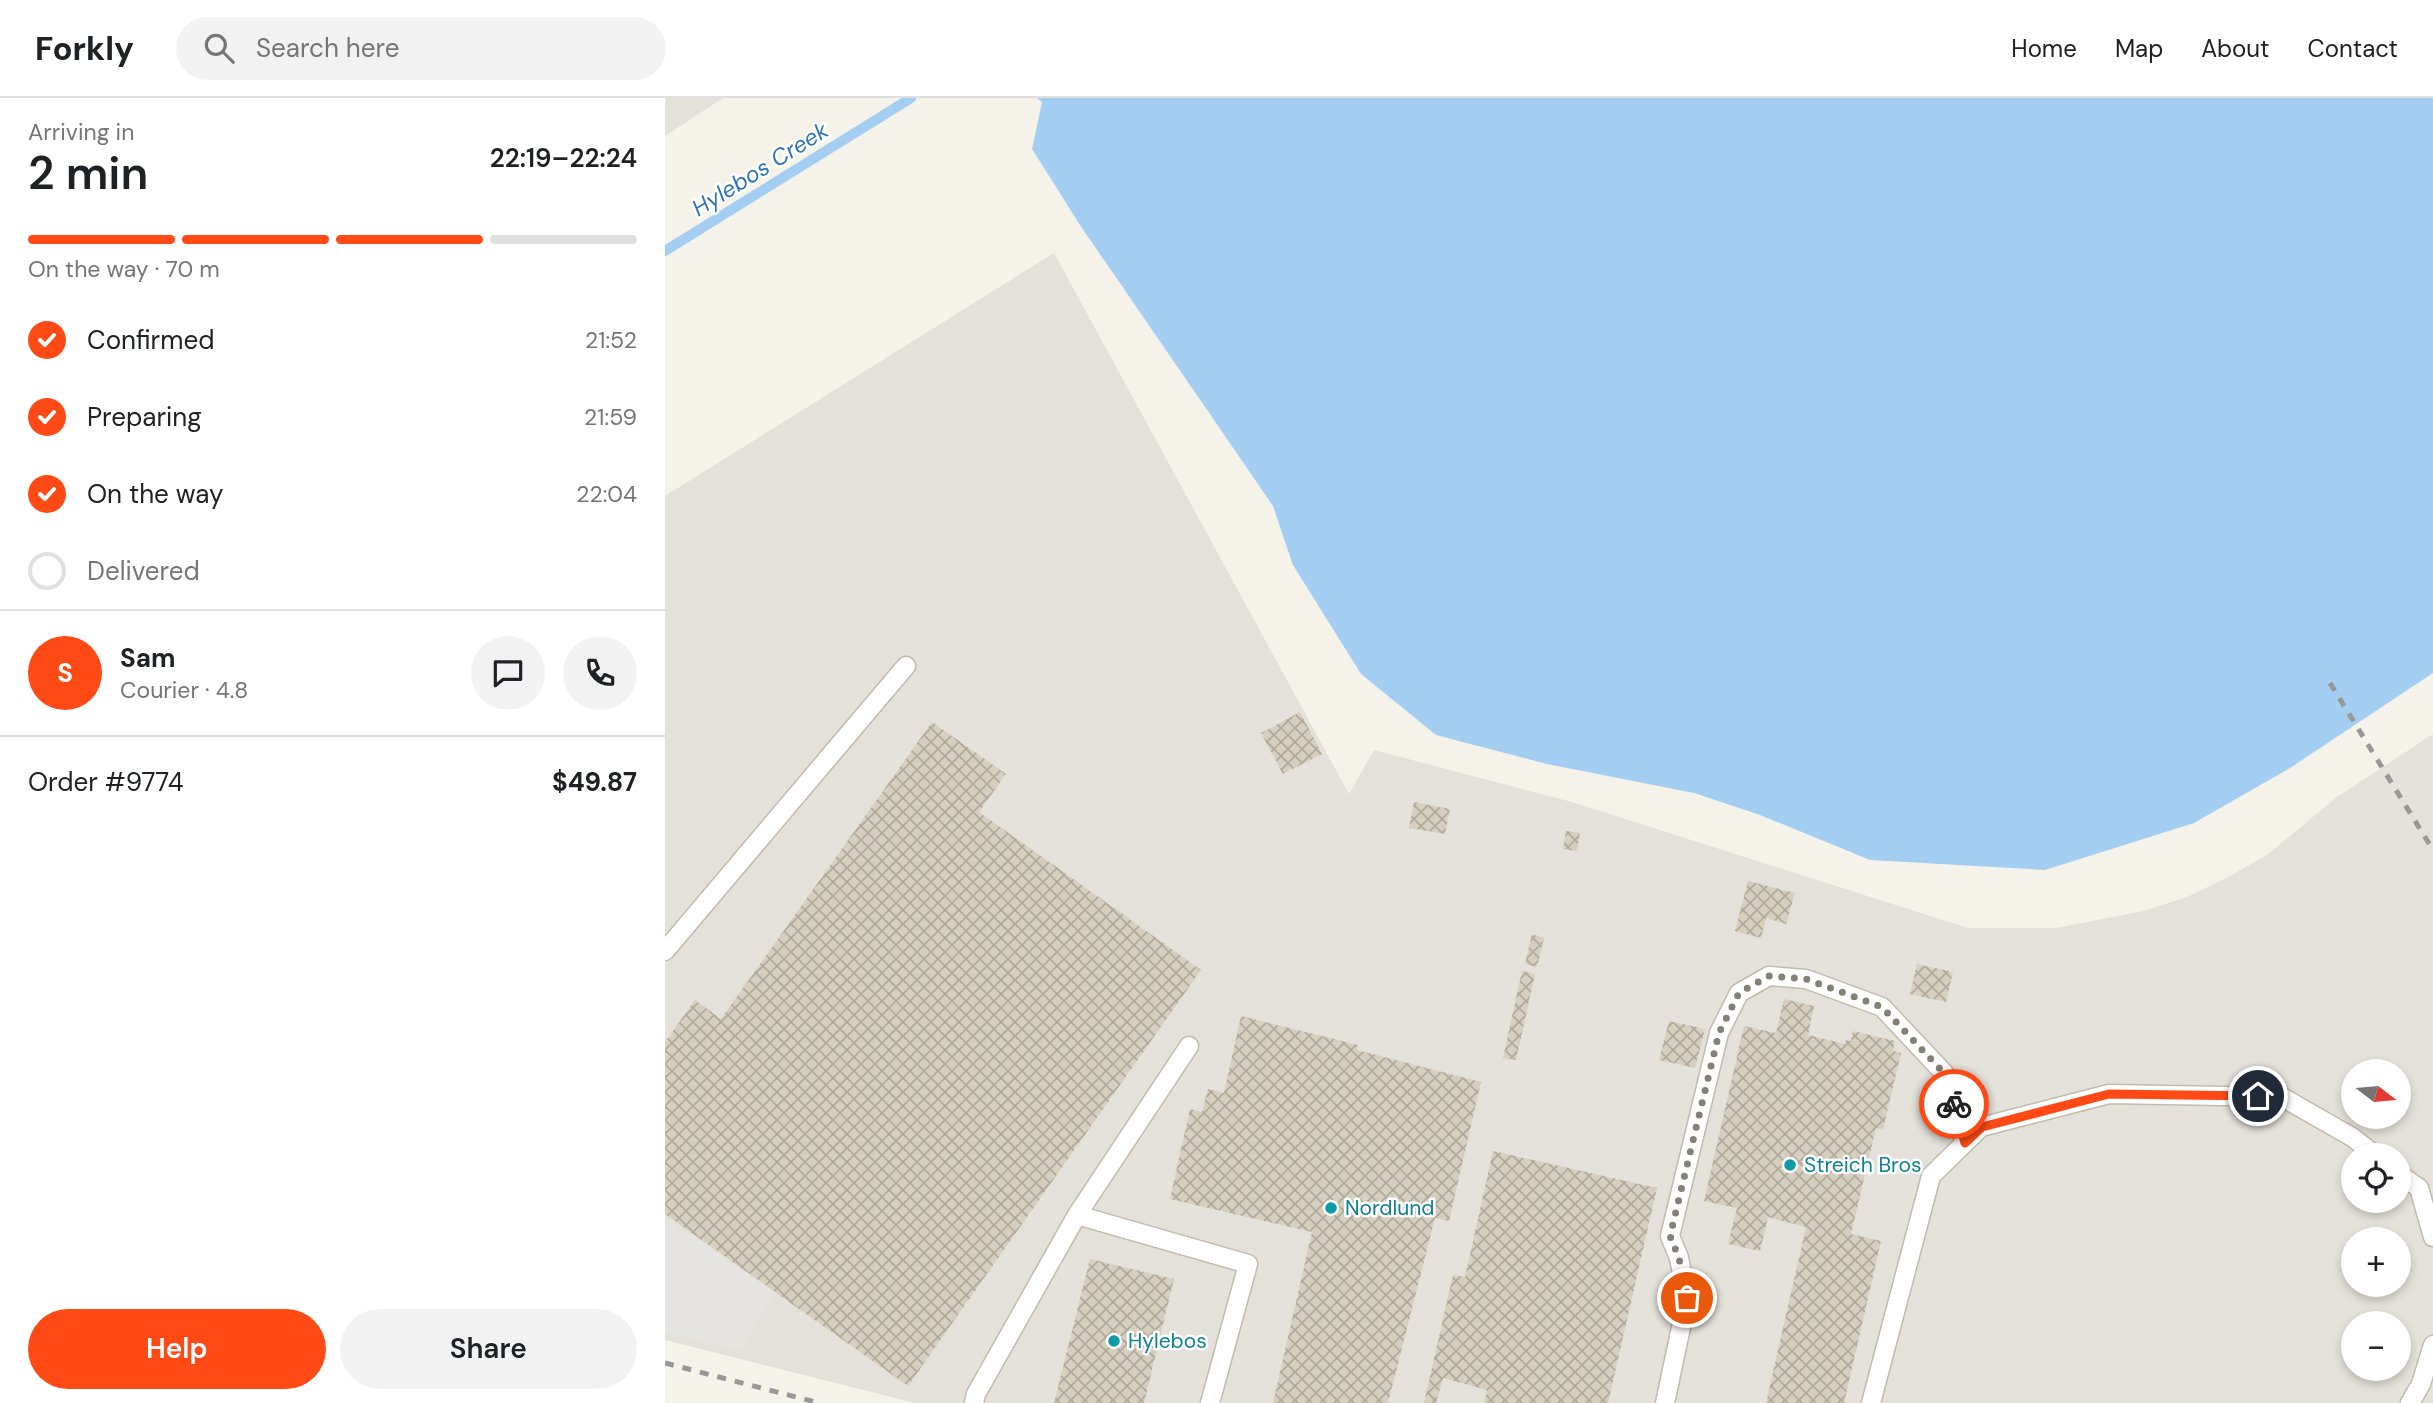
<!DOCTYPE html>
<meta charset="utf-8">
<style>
:root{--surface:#fff;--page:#f2f2f2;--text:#202124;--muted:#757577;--line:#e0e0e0;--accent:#ff4a16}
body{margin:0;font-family:"DM Sans",sans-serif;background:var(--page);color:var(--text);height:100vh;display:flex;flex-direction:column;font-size:26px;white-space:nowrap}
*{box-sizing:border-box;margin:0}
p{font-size:23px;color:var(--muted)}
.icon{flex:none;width:38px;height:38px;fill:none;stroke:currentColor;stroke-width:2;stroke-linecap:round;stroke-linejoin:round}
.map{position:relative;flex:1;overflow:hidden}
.panel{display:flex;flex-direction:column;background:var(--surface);width:665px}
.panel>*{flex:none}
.needle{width:46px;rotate:106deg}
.controls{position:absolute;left:1676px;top:961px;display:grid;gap:14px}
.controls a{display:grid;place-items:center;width:70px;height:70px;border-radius:50%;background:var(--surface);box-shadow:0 4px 10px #0003;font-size:35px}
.pin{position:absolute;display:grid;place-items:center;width:60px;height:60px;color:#fff;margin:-30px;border:4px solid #fff;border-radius:50%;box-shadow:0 2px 7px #0007}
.courier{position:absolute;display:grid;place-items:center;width:70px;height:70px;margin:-35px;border:5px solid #ff4a16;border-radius:50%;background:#fff;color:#222;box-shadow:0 2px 9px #0007}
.headline em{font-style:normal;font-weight:600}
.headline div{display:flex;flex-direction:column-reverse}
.headline{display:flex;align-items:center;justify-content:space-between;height:119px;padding:0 28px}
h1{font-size:46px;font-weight:600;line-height:52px}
.bar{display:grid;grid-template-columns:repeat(4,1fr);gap:10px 7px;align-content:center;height:84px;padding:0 28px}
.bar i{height:9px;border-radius:5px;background:var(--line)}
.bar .selected{background:var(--accent)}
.bar p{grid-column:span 4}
.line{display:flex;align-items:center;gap:18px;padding:0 28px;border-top:2px solid var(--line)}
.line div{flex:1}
.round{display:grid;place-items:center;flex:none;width:74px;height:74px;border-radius:37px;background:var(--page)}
ol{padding:0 28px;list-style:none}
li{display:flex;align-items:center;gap:21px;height:77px}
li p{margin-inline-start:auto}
li .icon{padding:7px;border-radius:50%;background:var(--accent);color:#fff;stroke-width:4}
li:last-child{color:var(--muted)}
li i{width:38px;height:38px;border:4px solid var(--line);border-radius:50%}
.primary-button{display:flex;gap:14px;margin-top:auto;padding:14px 28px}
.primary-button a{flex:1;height:80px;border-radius:42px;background:var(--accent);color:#fff;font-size:28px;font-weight:600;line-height:80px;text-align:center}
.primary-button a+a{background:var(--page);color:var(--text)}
header{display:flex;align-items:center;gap:42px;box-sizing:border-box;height:98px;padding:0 35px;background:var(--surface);border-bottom:2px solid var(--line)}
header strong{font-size:33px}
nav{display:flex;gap:38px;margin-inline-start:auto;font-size:24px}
.search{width:490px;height:63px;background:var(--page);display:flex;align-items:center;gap:18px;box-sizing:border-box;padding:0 24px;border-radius:38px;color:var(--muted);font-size:26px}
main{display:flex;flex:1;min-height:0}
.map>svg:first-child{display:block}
.industrial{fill:#e4e1da;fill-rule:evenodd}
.parking{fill:#e6e4e1}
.water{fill:#a4cdf2}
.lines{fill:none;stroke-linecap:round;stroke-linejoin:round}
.stream{stroke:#a4cdf2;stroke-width:10}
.building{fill:url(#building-cross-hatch)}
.lane-casing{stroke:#c1bbab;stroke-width:21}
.lane{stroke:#fff;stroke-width:18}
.rail{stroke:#989898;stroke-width:5;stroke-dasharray:9 9;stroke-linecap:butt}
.done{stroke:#858075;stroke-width:7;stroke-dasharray:0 12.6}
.route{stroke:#ff4a16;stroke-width:9}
.culture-dot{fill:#0f9aa8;stroke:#fff;stroke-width:2.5}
.labels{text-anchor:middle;stroke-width:5;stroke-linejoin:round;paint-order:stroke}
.culture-label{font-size:21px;fill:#0d838f;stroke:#fff;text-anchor:start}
.water-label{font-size:23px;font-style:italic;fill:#2d73b8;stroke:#fff}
</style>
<header>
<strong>Forkly</strong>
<div class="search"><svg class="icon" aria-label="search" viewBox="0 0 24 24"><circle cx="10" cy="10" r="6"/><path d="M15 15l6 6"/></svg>Search here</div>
<nav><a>Home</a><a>Map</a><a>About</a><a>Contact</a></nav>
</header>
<main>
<section class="panel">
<div class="headline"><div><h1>2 min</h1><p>Arriving in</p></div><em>22:19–22:24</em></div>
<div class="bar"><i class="selected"></i><i class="selected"></i><i class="selected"></i><i></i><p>On the way · 70 m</p></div>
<ol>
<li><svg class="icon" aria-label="check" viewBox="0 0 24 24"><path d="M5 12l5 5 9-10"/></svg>Confirmed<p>21:52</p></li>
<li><svg class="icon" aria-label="check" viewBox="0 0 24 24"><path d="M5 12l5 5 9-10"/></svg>Preparing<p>21:59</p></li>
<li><svg class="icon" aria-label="check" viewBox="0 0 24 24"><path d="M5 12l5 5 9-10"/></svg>On the way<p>22:04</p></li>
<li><i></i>Delivered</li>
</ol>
<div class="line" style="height:126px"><b class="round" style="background:var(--accent);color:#fff">S</b><div><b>Sam</b><p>Courier · 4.8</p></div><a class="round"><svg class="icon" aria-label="chat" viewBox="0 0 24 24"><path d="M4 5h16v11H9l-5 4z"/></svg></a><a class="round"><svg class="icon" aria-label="phone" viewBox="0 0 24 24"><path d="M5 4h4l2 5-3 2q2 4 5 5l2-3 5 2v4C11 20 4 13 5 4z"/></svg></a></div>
<div class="line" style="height:91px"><div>Order #9774</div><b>$49.87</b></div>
<div class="primary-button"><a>Help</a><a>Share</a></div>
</section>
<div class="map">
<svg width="1768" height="1305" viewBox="0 0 1768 1305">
<defs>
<pattern id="building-cross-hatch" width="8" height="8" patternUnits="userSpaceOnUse" patternTransform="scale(1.75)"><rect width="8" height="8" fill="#d7cfbe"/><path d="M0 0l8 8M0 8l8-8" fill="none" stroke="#b0aa9b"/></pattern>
</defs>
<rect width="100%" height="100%" fill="#f5f2e9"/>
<!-- industrial -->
<path class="industrial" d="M0 0H58L0 38Z
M389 155 684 696 709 652 907 704 1303 830H1391L1479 813 1522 799 1563 779 1602 757 1672 699 1768 636V1305H250L0 1242V398ZM1689 973H1734V1018H1689ZM1689 1057H1734V1102H1689ZM1689 1141H1734V1186H1689ZM1689 1225H1734V1270H1689Z"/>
<!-- parking -->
<path class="parking" d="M0 1120 109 1194 76 1252 0 1235Z"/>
<!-- water -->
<path class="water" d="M372 0H1768V575L1625 670 1529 725 1380 772 1205 762 1095 717 1029 695 882 666 771 637 696 576 628 467 608 408 415 127 367 51 377 4Z"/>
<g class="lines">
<!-- stream -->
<path class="stream" d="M0 153 246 0"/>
</g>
<!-- building -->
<path class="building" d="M635 614 657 656 618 676 596 635Z
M267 624 341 676 314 714 536 872 243 1288 0 1116V944L30 902 56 921Z
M749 704 785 711 780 736 744 730Z
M901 733 915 735 912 753 898 751Z
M1083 783 1130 795 1121 826 1101 820 1096 840 1070 833Z
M867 836 879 840 872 869 860 866Z
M1252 866 1288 874 1281 904 1245 896Z
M857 873 870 876 851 962 838 960Z
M1119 901 1149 908 1143 937 1180 946 1181 942 1186 943 1188 933 1230 943 1228 953 1236 955 1218 1031 1211 1030 1186 1136 1216 1143 1179 1305H1101L1141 1129 1103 1119 1095 1153 1063 1146 1072 1110 1039 1103 1079 928 1111 935Z
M576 918 693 947 692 952 816 984 784 1123 770 1120 723 1305H608L647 1134 505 1101 525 1011 537 1014 543 991 559 995Z
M1004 923 1040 931 1030 970 994 962Z
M828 1053 992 1090 943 1305H819L822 1292 778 1280 771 1305H759L788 1177 800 1179Z
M425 1161 509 1181 479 1305H389Z"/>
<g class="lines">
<defs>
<path id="lane" d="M0 853 241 568
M1734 1076 1754 1090 1768 1139
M412 1117 583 1166 545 1305
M309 1305 311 1296 412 1117 524 948
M1000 1305 1022 1201 1014 1160 1005 1138 1054 935 1074 895 1104 878 1141 881 1217 909 1279 975 1300 1045
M1206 1305 1266 1078 1316 1029 1444 996 1617 999 1687 1039 1710 1057
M1745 1305 1756 1286 1768 1247"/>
</defs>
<!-- lane casing -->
<use href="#lane" class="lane-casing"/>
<!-- lane -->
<use href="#lane" class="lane"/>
<!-- rail -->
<path class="rail" d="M1665 585 1768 752
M0 1265 154 1305"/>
</g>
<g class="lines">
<!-- done -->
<path class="done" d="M1022 1200 1014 1160 1005 1138 1054 935 1074 895 1104 878 1141 881 1217 909 1279 975 1289 1006"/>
<!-- route -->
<path class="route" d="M1289 1006 1300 1045 1317 1029 1444 996 1593 998"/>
</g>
<!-- markers -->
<g class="culture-dot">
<circle cx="1125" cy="1067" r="7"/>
<circle cx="666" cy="1110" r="7"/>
<circle cx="449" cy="1243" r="7"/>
</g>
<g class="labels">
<!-- culture labels -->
<g class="culture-label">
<text x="1139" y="1074">Streich Bros</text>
<text x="680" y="1117">Nordlund</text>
<text x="463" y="1250">Hylebos</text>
</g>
<!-- water labels -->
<g class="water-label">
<text transform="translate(95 71) rotate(-32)" y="8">Hylebos Creek</text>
</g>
</g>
</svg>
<div class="controls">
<a><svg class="needle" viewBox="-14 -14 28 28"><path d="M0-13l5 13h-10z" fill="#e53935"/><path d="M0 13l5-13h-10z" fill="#757577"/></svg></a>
<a><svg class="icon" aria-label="locate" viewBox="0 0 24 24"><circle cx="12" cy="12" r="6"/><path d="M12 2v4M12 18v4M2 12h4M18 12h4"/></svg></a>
<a>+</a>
<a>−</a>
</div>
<div class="pin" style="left:1022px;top:1200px;background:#ea580c"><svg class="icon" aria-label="bag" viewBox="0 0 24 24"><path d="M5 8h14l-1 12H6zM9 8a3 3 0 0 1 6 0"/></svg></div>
<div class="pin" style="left:1593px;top:998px;background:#1f2937"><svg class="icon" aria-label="home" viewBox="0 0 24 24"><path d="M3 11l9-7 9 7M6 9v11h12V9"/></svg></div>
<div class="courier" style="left:1289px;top:1006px"><svg class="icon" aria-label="bike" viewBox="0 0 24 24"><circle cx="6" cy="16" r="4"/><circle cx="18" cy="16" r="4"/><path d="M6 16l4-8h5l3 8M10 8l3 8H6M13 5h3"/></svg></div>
</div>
</main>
